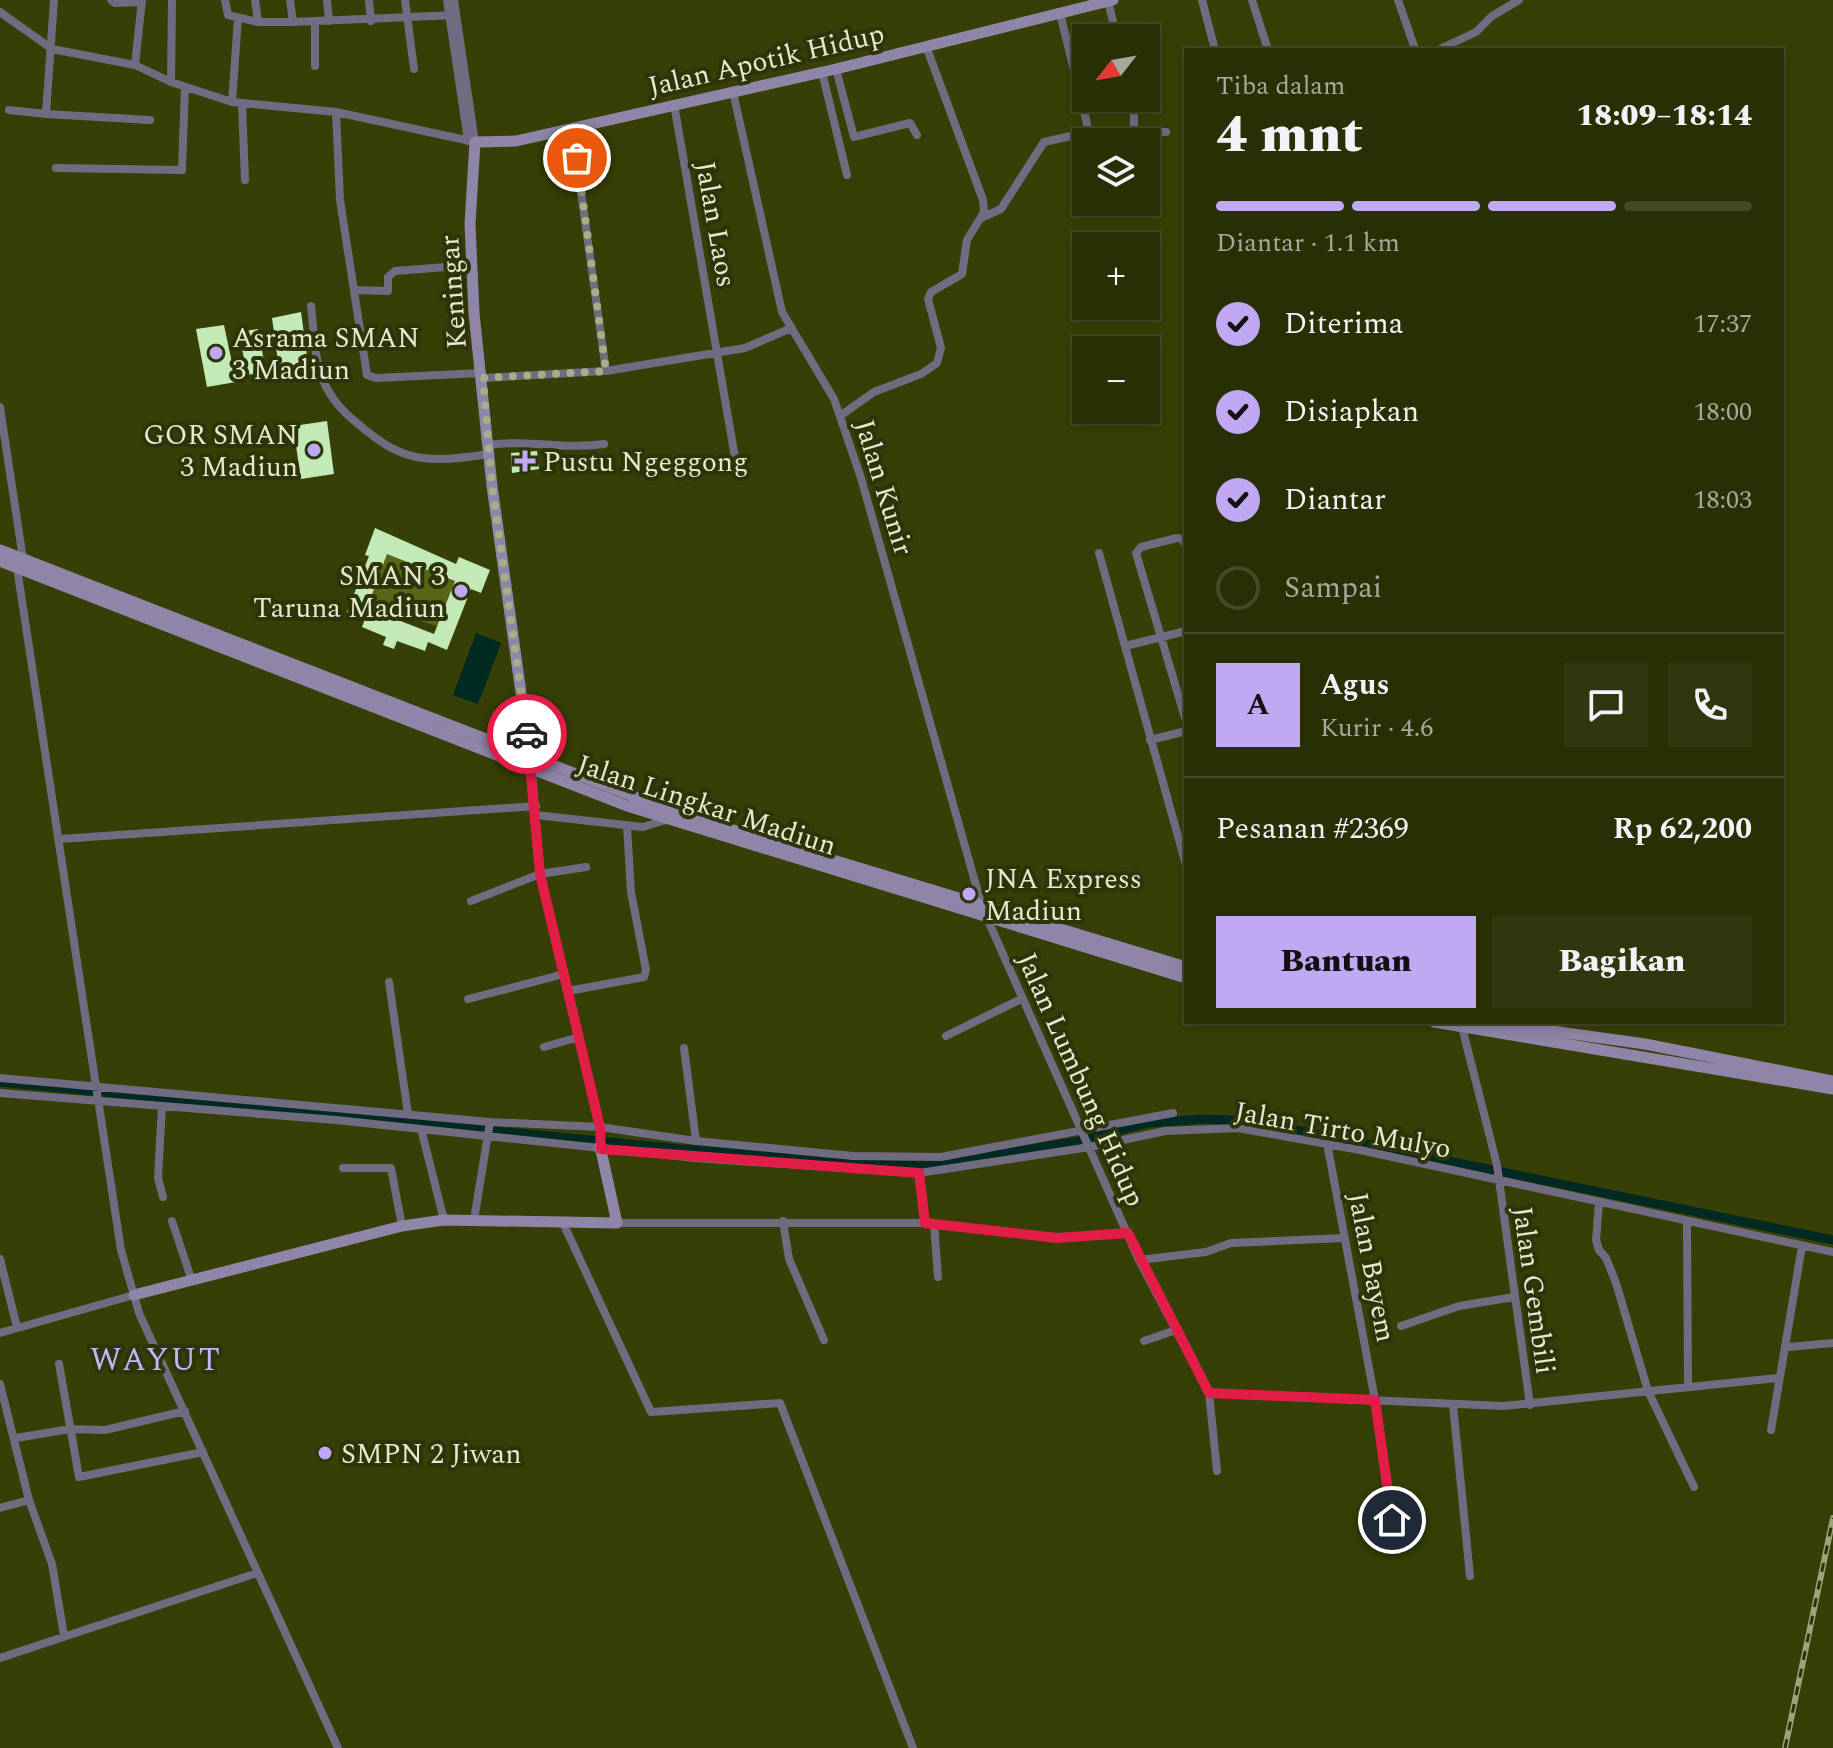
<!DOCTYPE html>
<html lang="id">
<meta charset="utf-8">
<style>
:root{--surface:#282f04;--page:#30370e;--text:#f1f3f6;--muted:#a5a99a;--line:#444a26;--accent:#c0a8f3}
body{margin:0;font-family:Spectral,serif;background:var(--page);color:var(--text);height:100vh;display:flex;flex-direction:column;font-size:30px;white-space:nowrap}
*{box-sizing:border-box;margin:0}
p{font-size:26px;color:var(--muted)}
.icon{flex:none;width:44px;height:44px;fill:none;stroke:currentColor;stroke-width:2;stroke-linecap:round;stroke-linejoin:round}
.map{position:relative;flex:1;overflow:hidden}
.panel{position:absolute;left:1184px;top:48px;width:600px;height:976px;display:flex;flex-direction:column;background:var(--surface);border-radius:0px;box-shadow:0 4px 12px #0003,0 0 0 2px var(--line)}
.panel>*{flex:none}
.needle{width:52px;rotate:239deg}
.controls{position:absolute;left:1072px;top:24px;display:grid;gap:16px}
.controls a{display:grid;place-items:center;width:88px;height:88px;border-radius:0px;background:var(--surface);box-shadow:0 4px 12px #0003,0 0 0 2px var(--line);font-size:40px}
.pin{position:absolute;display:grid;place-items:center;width:68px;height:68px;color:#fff;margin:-34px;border:4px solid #fff;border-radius:50%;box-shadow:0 2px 8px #0007}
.courier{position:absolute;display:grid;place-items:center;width:80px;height:80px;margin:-40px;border:6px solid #e11d48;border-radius:50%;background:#fff;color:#222;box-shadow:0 2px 10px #0007}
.summary em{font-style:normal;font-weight:800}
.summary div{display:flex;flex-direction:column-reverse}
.summary{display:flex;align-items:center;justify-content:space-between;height:136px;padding:0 32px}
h1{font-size:52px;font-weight:800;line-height:60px}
.bar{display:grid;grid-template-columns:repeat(4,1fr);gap:12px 8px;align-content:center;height:96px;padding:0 32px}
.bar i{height:10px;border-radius:6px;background:var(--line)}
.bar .current{background:var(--accent)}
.bar p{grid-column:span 4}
.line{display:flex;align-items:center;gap:20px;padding:0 32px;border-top:2px solid var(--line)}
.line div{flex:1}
.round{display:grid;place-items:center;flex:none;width:84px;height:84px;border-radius:0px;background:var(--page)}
ol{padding:0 32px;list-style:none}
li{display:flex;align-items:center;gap:24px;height:88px}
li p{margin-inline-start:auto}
li .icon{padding:8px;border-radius:50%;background:var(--accent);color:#111;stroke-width:4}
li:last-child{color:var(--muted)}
li i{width:44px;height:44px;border:4px solid var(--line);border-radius:50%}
.cta{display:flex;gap:16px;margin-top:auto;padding:16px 32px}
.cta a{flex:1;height:92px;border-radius:0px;background:var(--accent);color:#111;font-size:32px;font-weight:800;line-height:92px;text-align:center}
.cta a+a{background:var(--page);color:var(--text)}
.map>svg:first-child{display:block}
.green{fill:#596616}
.water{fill:#002922}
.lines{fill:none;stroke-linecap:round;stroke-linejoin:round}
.canal{stroke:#002922;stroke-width:9}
.building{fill:#c3e9b7;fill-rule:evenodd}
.street{stroke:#716b81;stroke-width:8}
.secondary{stroke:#8f85a8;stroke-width:11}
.rail-casing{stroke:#9ba37a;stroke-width:6}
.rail{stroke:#2d340a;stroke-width:3;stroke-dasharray:9;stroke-linecap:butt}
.done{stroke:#a6ae87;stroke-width:8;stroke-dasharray:0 14.4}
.route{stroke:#e11d48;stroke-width:10}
.poi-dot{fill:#c0a8f3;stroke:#2d340a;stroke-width:3}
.labels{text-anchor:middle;stroke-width:8;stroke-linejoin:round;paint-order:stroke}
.street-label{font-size:28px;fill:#e3eacd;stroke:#2d340a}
.poi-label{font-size:28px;fill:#e3eacd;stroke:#2d340a;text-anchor:start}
.quarter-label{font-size:32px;letter-spacing:2px;fill:#c7b1f7;stroke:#2d340a}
</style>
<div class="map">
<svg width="1833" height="1748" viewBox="0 0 1833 1748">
<rect width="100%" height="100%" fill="#363f05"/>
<!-- green -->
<path class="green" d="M387 554 455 581 438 626 404 617 369 601Z"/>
<!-- water -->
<path class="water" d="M476 633 501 643 478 704 453 695Z"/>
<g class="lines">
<!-- canal -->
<path class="canal" d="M0 1082 690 1150
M686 1149 896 1165H933L1074 1142 1148 1123 1201 1119 1254 1121 1833 1240"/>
</g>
<!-- building -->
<path class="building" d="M301 312 309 370 280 375 272 318Z
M224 325 236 382 207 387 196 329Z
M258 329 266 372 247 375 239 332Z
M327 421 334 474 301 479 293 426Z
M537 451 539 469 512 473 511 453Z
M375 528 456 564 459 557 490 570 481 593 471 589 447 650 428 642 425 651 397 641 394 649 383 645 386 637 362 627 365 619 347 612 369 556 365 555ZM387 554 455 581 434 634 367 608Z"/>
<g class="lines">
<!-- street -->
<path class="street" d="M54 0 46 114 150 120
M111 0 115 3 142 2
M225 0 228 15 258 22H293L456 15
M255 0 258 22
M290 0 293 22
M327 0 329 21
M369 0 371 21
M405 0 414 69
M447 0 468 141
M1202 0 1215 50
M1252 0 1268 50
M1398 0 1415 49
M1108 1 1117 38
M0 12 52 49 135 65 171 82 232 102 336 112 475 142 454 0
M1060 13 1089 132
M315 21V66
M1438 50 1476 32 1492 16 1519 0
M135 65 142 0
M836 69 854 137 910 123 917 135
M822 72 847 175
M171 82 172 0
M733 92 782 312 834 399 861 478 981 903
M1134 98V132
M232 102 238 18
M242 104 245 180
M674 104 737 469
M9 110 46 114
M336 112 340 200 367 375 376 378 482 373
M572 128 606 371
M56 168 182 170 185 87
M981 218 1001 209 1044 142 1089 132H1166
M355 290 388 291V277L395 271 472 265
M311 306C314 330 314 358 323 380 330 397 343 412 357 423 404 464 428 463 489 454
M483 378 606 371 745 348 789 329
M0 407 23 559
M840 416 874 392 921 374 937 363 941 348 928 299 931 292 962 274 967 240 984 212 983 200 926 46
M488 445C531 439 560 450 604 444
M1186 546 1182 539 1177 538 1141 547 1136 553 1186 721
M1099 553 1186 865
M17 568 121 1250 139 1313 338 1748
M1125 646 1186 631
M1150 740 1186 731
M532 771 540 874 600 1131V1146
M536 815 643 827 669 819
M60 839 536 806
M471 901 540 874 586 867
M986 916 1139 1260 1209 1393 1503 1406 1778 1378
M389 982 408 1114
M568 991 644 977 646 970 631 892 627 826
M468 999 564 974
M1462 1027 1497 1165 1530 1405
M946 1036 1021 999
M544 1047 579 1037
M684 1048 696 1141
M0 1078 490 1122 600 1127 696 1141 853 1156 941 1157 1173 1113
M0 1093 336 1120 695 1158 919 1173 1090 1147 1165 1131 1238 1128 1360 1150 1833 1252
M162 1106 158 1178 163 1197
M421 1129 444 1220
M1327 1143 1375 1400 1397 1550
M343 1168H391L402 1226
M919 1173 925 1223
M1599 1203 1596 1240 1599 1250 1606 1258 1616 1283 1648 1391 1694 1487
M474 1220 490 1122
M172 1221 191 1278
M783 1221 789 1259 824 1340
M1687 1221 1688 1387
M563 1223 651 1412 780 1403 913 1748
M617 1223H925L1057 1238 1128 1233
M934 1223 938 1277
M0 1259 17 1327
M1139 1260 1206 1252 1231 1243 1344 1238
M1401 1326 1459 1306 1514 1297
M0 1333 134 1295
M1144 1341 1176 1330
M1788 1347 1833 1343
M59 1364 79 1477 203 1452
M0 1384 29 1500 52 1564 64 1636
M1209 1393 1217 1471
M1453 1405 1470 1576
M1771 1430 1802 1246
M16 1438 70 1429 105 1430 185 1411
M0 1508 29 1500
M0 1658 257 1573"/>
<!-- secondary -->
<path class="secondary" d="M0 550 671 811 1186 967
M0 561 627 806 1186 978
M532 771 492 486 474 313 470 224 475 142 516 141 836 69 1113 0
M1434 1022 1833 1089
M1488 1022 1645 1044 1833 1081
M134 1295 402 1226 444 1220 617 1223 600 1146"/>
<defs>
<path id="rail" d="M1785 1748 1833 1518"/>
</defs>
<!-- rail casing -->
<use href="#rail" class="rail-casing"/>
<!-- rail -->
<use href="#rail" class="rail"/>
</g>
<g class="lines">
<!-- done -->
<path class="done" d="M527 734 492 486 483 378 606 371 577 158"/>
<!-- route -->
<path class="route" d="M527 734 540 874 600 1127 601 1149 919 1173 925 1223 1057 1238 1128 1233 1209 1393 1375 1400 1392 1520"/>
</g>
<!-- markers -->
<g class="poi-dot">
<circle cx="216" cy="353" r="8"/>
<circle cx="314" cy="450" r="8"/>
<path d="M521 449h8v8h8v8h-8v8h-8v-8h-8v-8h8z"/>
<circle cx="461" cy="591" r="8"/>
<circle cx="969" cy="894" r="8"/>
<circle cx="325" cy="1453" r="8"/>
</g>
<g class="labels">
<!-- street labels -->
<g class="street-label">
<text transform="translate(766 59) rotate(-13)" y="10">Jalan Apotik Hidup</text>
<text transform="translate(717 224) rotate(80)" y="10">Jalan Laos</text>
<text transform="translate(452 292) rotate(-94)" y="10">Keningar</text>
<text transform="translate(885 487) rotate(73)" y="10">Jalan Kunir</text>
<text transform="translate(707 804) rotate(18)" y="10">Jalan Lingkar Madiun</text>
<text transform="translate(1082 1079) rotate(66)" y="10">Jalan Lumbung Hidup</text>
<text transform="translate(1343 1129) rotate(10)" y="10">Jalan Tirto Mulyo</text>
<text transform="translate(1373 1267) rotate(79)" y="10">Jalan Bayem</text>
<text transform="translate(1535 1290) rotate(82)" y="10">Jalan Gembili</text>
</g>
<!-- poi labels -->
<g class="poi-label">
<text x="232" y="347">Asrama SMAN<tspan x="232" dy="32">3 Madiun</tspan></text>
<text x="298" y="444" text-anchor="end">GOR SMAN<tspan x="298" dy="32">3 Madiun</tspan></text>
<text x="543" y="471">Pustu Ngeggong</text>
<text x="445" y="585" text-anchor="end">SMAN 3<tspan x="445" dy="32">Taruna Madiun</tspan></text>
<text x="985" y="888">JNA Express<tspan x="985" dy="32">Madiun</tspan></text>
<text x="341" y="1463">SMPN 2 Jiwan</text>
</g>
<!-- quarter labels -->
<g class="quarter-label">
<text x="156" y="1370">WAYUT</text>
</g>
</g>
</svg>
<div class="controls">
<a><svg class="needle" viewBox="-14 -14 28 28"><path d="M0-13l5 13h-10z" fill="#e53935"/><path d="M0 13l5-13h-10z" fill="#a5a99a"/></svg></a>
<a><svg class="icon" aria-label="layers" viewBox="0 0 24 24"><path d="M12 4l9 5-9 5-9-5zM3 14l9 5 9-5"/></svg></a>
<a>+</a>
<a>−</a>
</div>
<div class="pin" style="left:577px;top:158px;background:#ea580c"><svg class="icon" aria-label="bag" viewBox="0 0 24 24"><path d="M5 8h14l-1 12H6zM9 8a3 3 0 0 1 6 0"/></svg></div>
<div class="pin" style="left:1392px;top:1520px;background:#1f2937"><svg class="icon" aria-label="home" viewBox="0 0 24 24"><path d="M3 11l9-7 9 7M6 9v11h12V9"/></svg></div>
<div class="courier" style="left:527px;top:734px"><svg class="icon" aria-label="car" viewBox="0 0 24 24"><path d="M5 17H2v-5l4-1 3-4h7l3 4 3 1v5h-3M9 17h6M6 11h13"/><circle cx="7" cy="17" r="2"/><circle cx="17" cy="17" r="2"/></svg></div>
<section class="panel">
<div class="summary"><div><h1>4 mnt</h1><p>Tiba dalam</p></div><em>18:09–18:14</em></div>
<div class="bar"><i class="current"></i><i class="current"></i><i class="current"></i><i></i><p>Diantar · 1.1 km</p></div>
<ol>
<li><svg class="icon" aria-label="check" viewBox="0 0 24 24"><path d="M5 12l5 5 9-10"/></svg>Diterima<p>17:37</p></li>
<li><svg class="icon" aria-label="check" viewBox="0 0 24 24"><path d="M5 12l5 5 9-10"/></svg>Disiapkan<p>18:00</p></li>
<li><svg class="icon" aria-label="check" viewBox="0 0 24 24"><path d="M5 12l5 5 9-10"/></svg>Diantar<p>18:03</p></li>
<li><i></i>Sampai</li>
</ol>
<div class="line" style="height:144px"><b class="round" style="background:var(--accent);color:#111">A</b><div><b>Agus</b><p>Kurir · 4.6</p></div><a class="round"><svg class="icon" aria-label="chat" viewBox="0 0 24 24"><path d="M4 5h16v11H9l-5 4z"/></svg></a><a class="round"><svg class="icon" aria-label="phone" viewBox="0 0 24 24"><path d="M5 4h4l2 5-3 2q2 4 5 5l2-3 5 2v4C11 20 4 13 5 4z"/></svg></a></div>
<div class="line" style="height:104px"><div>Pesanan #2369</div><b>Rp 62,200</b></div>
<div class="cta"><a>Bantuan</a><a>Bagikan</a></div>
</section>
</div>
